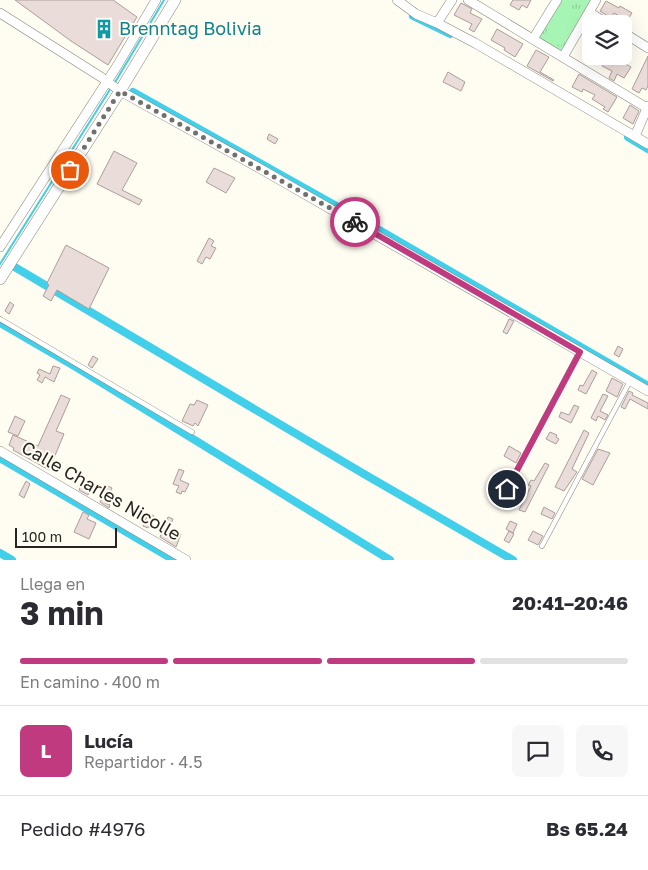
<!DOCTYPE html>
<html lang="es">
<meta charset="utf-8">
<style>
:root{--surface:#fff;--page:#f7f7f7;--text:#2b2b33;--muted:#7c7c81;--line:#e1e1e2;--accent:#bf3a7e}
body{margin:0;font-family:"Golos Text",sans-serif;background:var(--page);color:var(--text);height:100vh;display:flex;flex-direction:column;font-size:19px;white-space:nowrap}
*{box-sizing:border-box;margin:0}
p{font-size:16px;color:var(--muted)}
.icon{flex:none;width:28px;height:28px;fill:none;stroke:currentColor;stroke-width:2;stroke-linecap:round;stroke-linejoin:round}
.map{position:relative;height:560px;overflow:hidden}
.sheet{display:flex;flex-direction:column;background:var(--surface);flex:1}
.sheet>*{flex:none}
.controls{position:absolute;left:582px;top:15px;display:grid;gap:10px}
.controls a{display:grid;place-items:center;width:50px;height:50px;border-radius:8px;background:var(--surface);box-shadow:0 5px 20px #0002;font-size:25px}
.scale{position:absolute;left:15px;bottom:12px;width:102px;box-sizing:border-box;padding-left:5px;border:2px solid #262521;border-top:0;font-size:14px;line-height:18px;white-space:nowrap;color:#262521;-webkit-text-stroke:4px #fffcf2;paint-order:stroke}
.pin{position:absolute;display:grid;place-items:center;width:42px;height:42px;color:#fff;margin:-21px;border:2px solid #fff;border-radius:50%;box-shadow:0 1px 5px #0007}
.courier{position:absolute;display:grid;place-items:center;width:50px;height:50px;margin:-25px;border:4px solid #bf3a7e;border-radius:50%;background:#fff;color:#222;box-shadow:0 1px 6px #0007}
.overview em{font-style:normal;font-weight:700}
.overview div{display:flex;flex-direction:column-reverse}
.overview{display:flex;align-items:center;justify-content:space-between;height:85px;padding:0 20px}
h1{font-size:32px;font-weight:700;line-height:38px}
.bar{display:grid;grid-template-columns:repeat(4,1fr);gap:8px 5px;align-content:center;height:60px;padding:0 20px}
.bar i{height:6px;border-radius:4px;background:var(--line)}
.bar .active{background:var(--accent)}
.bar p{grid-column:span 4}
.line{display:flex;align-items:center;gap:12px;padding:0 20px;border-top:1px solid var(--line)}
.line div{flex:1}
.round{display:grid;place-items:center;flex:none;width:52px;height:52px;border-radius:8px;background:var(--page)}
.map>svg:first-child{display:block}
.grass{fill:url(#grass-tufts)}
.pitch{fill:#a7f5b4}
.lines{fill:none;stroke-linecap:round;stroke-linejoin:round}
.stream{stroke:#41cfe9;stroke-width:2}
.canal{stroke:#41cfe9;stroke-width:8}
.building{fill:#eadcd9;stroke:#aa9d9b}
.lane-casing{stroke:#868379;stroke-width:5.5}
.street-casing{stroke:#868379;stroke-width:10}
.secondary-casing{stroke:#868379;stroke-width:12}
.lane{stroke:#fff;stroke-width:4.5}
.street{stroke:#fff;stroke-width:9}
.secondary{stroke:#fff;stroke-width:11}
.done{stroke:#72706a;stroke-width:5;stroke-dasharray:0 9}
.route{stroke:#bf3a7e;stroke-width:6}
.labels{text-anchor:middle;stroke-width:4;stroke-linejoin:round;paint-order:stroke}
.culture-label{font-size:18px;fill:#0d838f;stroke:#fffcf2;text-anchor:start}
.street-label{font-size:18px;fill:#262521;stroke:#fffcf2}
</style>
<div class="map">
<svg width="648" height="560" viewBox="0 0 648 560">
<defs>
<pattern id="grass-tufts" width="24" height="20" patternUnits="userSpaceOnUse" patternTransform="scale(1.25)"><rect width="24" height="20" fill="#a7f5b4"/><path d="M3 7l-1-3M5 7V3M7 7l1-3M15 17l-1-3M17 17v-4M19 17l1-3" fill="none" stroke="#90d29a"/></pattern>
</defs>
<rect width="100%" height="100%" fill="#fffcf2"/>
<!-- grass -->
<path class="grass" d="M561 0H592L562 51 538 38Z"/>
<!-- pitch -->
<path class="pitch" d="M560 8 577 18 561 46 544 36Z"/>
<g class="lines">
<!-- stream -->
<path class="stream" d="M114 84 164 0
M0 264 111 88"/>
<!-- canal -->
<path class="canal" d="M413 16 450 34
M133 92 381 231 648 386
M628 137 648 149
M13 266 364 474 513 560
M0 323 76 367 390 560
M0 458 174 560
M0 553 12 560"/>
</g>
<!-- building -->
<path class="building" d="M15 0H113L137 17 108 65 71 41Z
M513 0H531L527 8 522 5 519 10 510 5Z
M606 1 619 8 620 6 632 13 627 21 614 13 611 18 600 11Z
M461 3 472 9 470 13 482 19 474 32 469 29 472 24 454 15Z
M497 29 523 44 515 57 504 50 505 48 491 40Z
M536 50 549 57 540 72 554 80 553 81 527 66Z
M604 56H619L617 59 631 67 624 78 617 74 614 81 609 78 612 71 602 66 603 64 601 63Z
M648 56V86L646 90 642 88 639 93 632 89Z
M448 72 465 82 461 91 443 82Z
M579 74 617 97 608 112 603 109 605 107 592 99 595 95 583 89 582 92 572 87Z
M630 105 639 111 633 124 623 118Z
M269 134 278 139 275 144 267 139Z
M114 151 137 163 122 190 142 200 139 205 97 184Z
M214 168 235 178 226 193 206 182Z
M209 238 214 241 211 246 216 248 210 259 206 257 202 264 197 261Z
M66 245 109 268 89 309 57 290 51 301 43 296 49 285 47 283Z
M10 302 14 305 9 314 5 311Z
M509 319 514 321 507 334 503 332Z
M618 346 623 349 619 357 614 354Z
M93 356 98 359 92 368 88 365Z
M53 366 60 368 54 382 45 377 42 383 37 380 40 375 37 373 39 369 50 374Z
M592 370 597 373 586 394 578 390 580 385 583 386Z
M612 378 623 384 617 397 606 391Z
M629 391 633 393 632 395 648 403V409L630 399 625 409 621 407Z
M603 394 608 396 600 411 608 415 605 420 598 416 596 421 591 418Z
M61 395 70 399 56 431 64 434 49 470 13 450 14 448 9 445 13 435 38 446Z
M197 400 208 405 198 426 195 423 193 426 182 421 190 404 194 405Z
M574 405 579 407 571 423 559 417 561 412 569 415Z
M15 416 25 421 18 436 8 432Z
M584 430 589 433 572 469 577 472 564 491 555 487Z
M550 432 557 435 556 437 559 439 556 444 546 439Z
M509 446 521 453 516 463 504 456Z
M598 449 610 453 593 485 582 479Z
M545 463 549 465 525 512 519 510 531 486 528 485 531 480 534 481Z
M179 469 184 471 180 480 189 484 185 492 182 491 181 494 176 492 179 486 173 484Z
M84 478 94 483 88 495 79 490Z
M26 481 30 484 24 498 19 495Z
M108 486 112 488 105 503 110 505 109 508 100 502Z
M544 507 555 513 552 519 541 514Z
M83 512 89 515 87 519 96 523 89 539 74 532Z
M148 513 154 516 148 528 143 526Z
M168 517 173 519 169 529 181 534 176 547 160 537Z
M510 521 517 524 513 533 506 529Z
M509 531 514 534 509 543 504 540Z
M533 531 543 536 538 545 528 540Z"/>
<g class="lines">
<defs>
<path id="lane" d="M0 319 192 432
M507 489 580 351
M542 546 630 381"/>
<path id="street" d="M397 0 416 14 437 23 475 43 648 144
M468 0 647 108
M589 12 608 24
M0 13 101 77 120 91 259 168 648 391
M437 23 452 0
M624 33 648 48
M533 39 557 0
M563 57 596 0
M635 136 648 106
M0 247 117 66 156 0
M0 451 186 560"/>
<path id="secondary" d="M0 279 120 91 175 0"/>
</defs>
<!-- lane casing -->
<use href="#lane" class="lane-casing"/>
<!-- street casing -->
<use href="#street" class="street-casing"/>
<!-- secondary casing -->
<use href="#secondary" class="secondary-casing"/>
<!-- lane -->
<use href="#lane" class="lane"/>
<!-- street -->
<use href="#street" class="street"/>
<!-- secondary -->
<use href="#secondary" class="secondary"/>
</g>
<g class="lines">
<!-- done -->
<path class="done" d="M70 170 120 91 355 222"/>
<!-- route -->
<path class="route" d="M355 222 580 352 507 489"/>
</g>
<!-- icons -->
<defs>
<symbol id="building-bare" viewBox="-9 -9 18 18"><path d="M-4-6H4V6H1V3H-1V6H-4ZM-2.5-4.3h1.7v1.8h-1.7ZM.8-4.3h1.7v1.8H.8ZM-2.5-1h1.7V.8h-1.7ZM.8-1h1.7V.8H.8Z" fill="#0f9aa8" stroke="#fffcf2" stroke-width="2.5" paint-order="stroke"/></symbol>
</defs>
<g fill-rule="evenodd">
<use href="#building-bare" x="90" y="15" width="28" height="28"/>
</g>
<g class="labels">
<!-- culture labels -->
<g class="culture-label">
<text x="119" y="35">Brenntag Bolivia</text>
</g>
<!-- street labels -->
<g class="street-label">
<text transform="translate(101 491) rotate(30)" y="6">Calle Charles Nicolle</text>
</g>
</g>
</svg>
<div class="controls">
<a><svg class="icon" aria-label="layers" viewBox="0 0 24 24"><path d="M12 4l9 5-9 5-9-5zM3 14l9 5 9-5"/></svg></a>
</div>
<div class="scale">100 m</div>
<div class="pin" style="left:70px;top:170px;background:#ea580c"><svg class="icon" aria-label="bag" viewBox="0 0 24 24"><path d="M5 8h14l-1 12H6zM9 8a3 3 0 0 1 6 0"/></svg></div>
<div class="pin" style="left:507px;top:489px;background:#1f2937"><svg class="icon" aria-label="home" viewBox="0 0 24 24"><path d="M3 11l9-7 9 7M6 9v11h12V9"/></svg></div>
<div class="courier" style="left:355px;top:222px"><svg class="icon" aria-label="bike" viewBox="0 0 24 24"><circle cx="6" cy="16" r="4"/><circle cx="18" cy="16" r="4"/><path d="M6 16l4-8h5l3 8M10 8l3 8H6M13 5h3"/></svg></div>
</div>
<section class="sheet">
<div class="overview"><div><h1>3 min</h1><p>Llega en</p></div><em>20:41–20:46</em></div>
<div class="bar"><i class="active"></i><i class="active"></i><i class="active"></i><i></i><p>En camino · 400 m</p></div>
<div class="line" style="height:90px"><b class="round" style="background:var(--accent);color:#fff">L</b><div><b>Lucía</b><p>Repartidor · 4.5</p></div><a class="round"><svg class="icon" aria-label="chat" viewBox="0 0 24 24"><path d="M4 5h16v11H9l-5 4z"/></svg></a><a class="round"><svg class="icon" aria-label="phone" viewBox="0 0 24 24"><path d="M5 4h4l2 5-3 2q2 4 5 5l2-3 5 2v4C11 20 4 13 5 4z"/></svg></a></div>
<div class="line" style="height:65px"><div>Pedido #4976</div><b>Bs 65.24</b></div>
</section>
